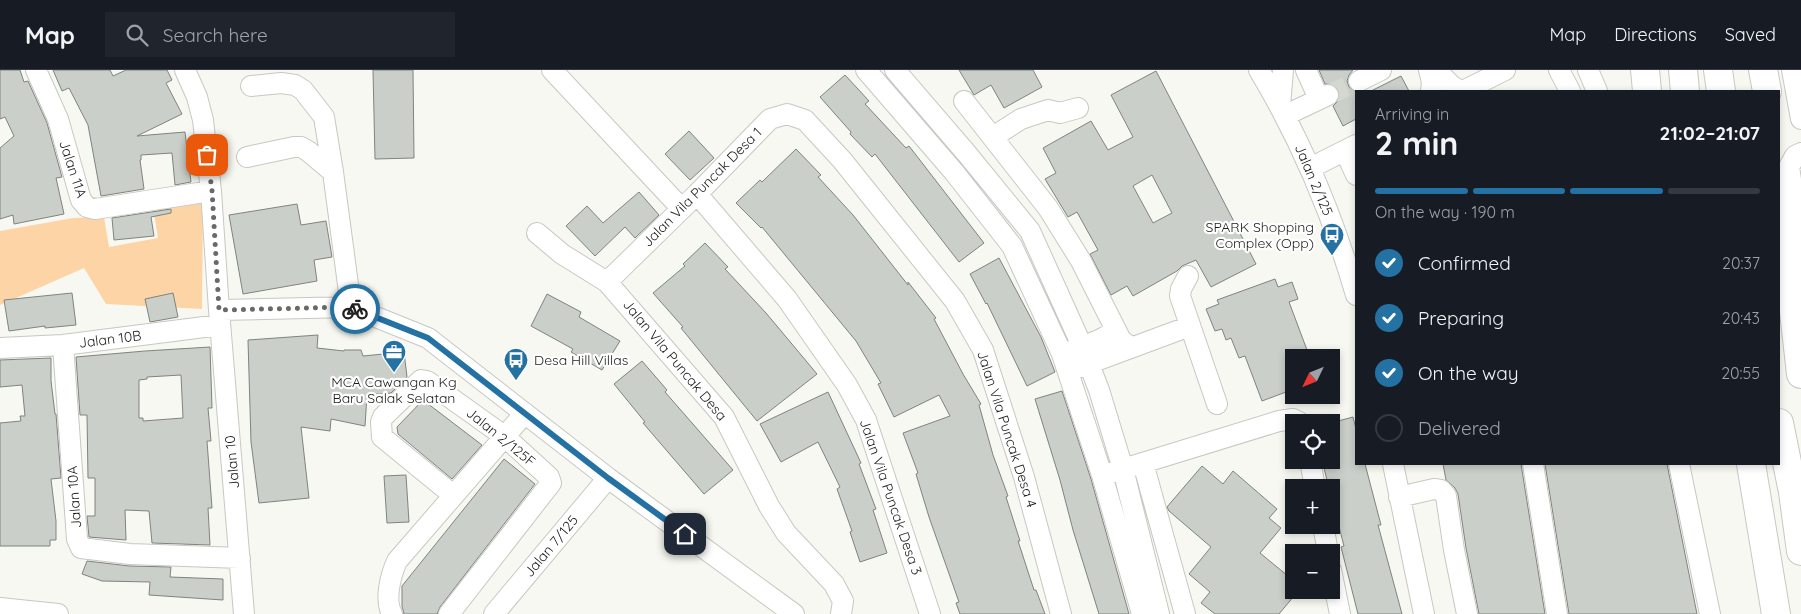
<!DOCTYPE html>
<meta charset="utf-8">
<style>
:root{--surface:#171b24;--page:#20242c;--text:#f1f3f6;--muted:#9ea1a6;--line:#363941;--accent:#2471a3}
body{margin:0;font-family:Quicksand,sans-serif;background:var(--page);color:var(--text);height:100vh;display:flex;flex-direction:column;font-size:19px;white-space:nowrap}
*{box-sizing:border-box;margin:0}
p{font-size:16px;color:var(--muted)}
.icon{flex:none;width:28px;height:28px;fill:none;stroke:currentColor;stroke-width:2;stroke-linecap:round;stroke-linejoin:round}
.map{position:relative;flex:1;overflow:hidden}
.panel{position:absolute;left:1355px;top:20px;width:425px;height:375px;display:flex;flex-direction:column;background:var(--surface);border-radius:0px;box-shadow:0 2px 8px #0003}
.panel>*{flex:none}
.needle{width:32px;rotate:227deg}
.fabs{position:absolute;left:1285px;top:279px;display:grid;gap:10px}
.fabs a{display:grid;place-items:center;width:55px;height:55px;border-radius:0px;background:var(--surface);box-shadow:0 2px 8px #0003;font-size:25px}
.pin{position:absolute;display:grid;place-items:center;width:42px;height:42px;color:#fff;margin:-21px;border-radius:10px;box-shadow:0 2px 8px #0006}
.courier{position:absolute;display:grid;place-items:center;width:50px;height:50px;margin:-25px;border:4px solid #2471a3;border-radius:50%;background:#fff;color:#222;box-shadow:0 1px 6px #0007}
.overview em{font-style:normal;font-weight:800}
.overview div{display:flex;flex-direction:column-reverse}
.overview{display:flex;align-items:center;justify-content:space-between;height:85px;padding:0 20px}
h1{font-size:32px;font-weight:800;line-height:38px}
.bar{display:grid;grid-template-columns:repeat(4,1fr);gap:8px 5px;align-content:center;height:60px;padding:0 20px}
.bar i{height:6px;border-radius:4px;background:var(--line)}
.bar .on{background:var(--accent)}
.bar p{grid-column:span 4}
ol{padding:0 20px;list-style:none}
li{display:flex;align-items:center;gap:15px;height:55px}
li p{margin-inline-start:auto}
li .icon{padding:5px;border-radius:50%;background:var(--accent);color:#fff;stroke-width:4}
li:last-child{color:var(--muted)}
li i{width:28px;height:28px;border:2px solid var(--line);border-radius:50%}
header{display:flex;align-items:center;gap:30px;box-sizing:border-box;height:70px;padding:0 25px;background:var(--surface);border-bottom:1px solid var(--line)}
header strong{font-size:24px}
nav{display:flex;gap:28px;margin-inline-start:auto;font-size:18px}
.search{width:350px;height:45px;background:var(--page);display:flex;align-items:center;gap:12px;box-sizing:border-box;padding:0 18px;border-radius:0px;color:var(--muted);font-size:19px}
.map>svg:first-child{display:block}
.green{fill:#fdd4a6}
.building{fill:#cacfc9;stroke:#7f847f;fill-rule:evenodd}
.lines{fill:none;stroke-linecap:round;stroke-linejoin:round}
.minor-tunnel{stroke:#d5d7d1;stroke-width:20;stroke-dasharray:20 10;stroke-linecap:butt}
.minor-casing{stroke:#c7c8c2;stroke-width:22}
.highway-casing{stroke:#c7c8c2;stroke-width:30}
.minor{stroke:#fff;stroke-width:20}
.highway{stroke:#fff;stroke-width:28}
.done{stroke:#696a67;stroke-width:5;stroke-dasharray:0 9}
.route{stroke:#2471a3;stroke-width:6}
.labels{text-anchor:middle;stroke-width:4.5;stroke-linejoin:round;paint-order:stroke}
.street-label{font-size:14px;fill:#1d1e1c;stroke:#fff}
.poi-label{font-size:14px;fill:#1d1e1c;stroke:#fff;text-anchor:end}
</style>
<header>
<strong>Map</strong>
<div class="search"><svg class="icon" aria-label="search" viewBox="0 0 24 24"><circle cx="10" cy="10" r="6"/><path d="M15 15l6 6"/></svg>Search here</div>
<nav><a>Map</a><a>Directions</a><a>Saved</a></nav>
</header>
<div class="map">
<svg width="1801" height="544" viewBox="0 0 1801 544">
<rect width="100%" height="100%" fill="#f6f8f1"/>
<!-- green -->
<path class="green" d="M203 129 202 239 106 234 84 198 0 235V161L73 148 104 147 109 177 158 168 153 137Z"/>
<!-- building -->
<path class="building" d="M0 0H20L24 12 28 11 47 53 62 107 56 108 64 144 14 154 13 145 0 149V78L14 66 5 47 0 49Z
M53 0H110L113 6 126 0H167L172 10 166 13 182 44 137 66 185 62 191 112 175 115 172 83 141 85V90H140L144 119 101 126 88 55 69 18 62 21Z
M373 0H413L414 88 375 89Z
M959 0H1033L1042 17 1004 38 991 15 974 25Z
M1319 0H1353L1349 5 1347 11 1349 17 1356 22V49L1343 56 1333 36 1338 31 1340 26 1339 20 1334 15 1325 14Z
M1156 1 1256 194 1211 217 1196 190 1182 196 1177 201 1133 226 1127 216 1111 225 1090 184 1098 180 1077 142 1068 147 1045 109 1056 103 1043 78 1091 51 1108 80 1133 67 1111 25ZM1152 105 1172 143 1153 153 1133 116Z
M845 5 869 31 865 34 906 78 909 76 984 173 959 192 875 84 872 87 850 64 851 62 820 27Z
M1401 6 1409 21H1371Z
M689 61 714 88 690 110 665 84Z
M796 79 821 105 818 107 853 145 908 215V212L936 248 934 249 963 304 981 334 979 335 993 385 1008 426 1006 427 1020 471H1018L1034 520H1036L1045 544H960L956 533 959 532 929 447 916 404 918 403 903 363 950 346 939 325 894 347 878 314 881 313 856 271 762 157 761 158 736 133 760 110 762 112Z
M639 122 659 145 635 168 625 157 595 186 566 156 587 136 603 153Z
M297 134 301 155 326 151 332 187 314 190 317 211 243 224 229 145Z
M171 139V143L151 147 154 166 114 170 112 148Z
M705 173 728 197 725 199 766 243 817 304 757 351 681 258 683 257 653 223 685 196 683 194Z
M999 188 1041 267 1055 302 1027 316 987 233 986 234 970 204Z
M1275 209 1278 217 1292 212 1298 229 1289 232 1310 288H1294V319L1262 331 1245 286 1239 288 1231 268 1226 270 1222 259 1215 261 1206 239 1219 234 1217 230Z
M72 223 76 255 45 258V256L9 261 4 230Z
M173 223 178 247 150 252 145 229Z
M547 224 581 242 579 247 620 271 602 300 571 282 573 279 531 256Z
M318 265 317 278 344 281V280H361L363 286 404 282 407 307 391 323 367 325 365 356 331 349 330 361 301 357 309 428 259 433 251 372 248 270Z
M210 277 212 338H208L211 371H207L212 438H208L210 475 152 473 149 441 125 440 126 470 89 467 87 446H95V408H88L87 345H80L76 287 145 281ZM181 305 183 348 143 351V348H139V310L147 309V307Z
M51 288V311L55 344H56L61 408 51 409 56 451V470H50V476H0V353L21 351 20 346H25L22 315 0 317V290Z
M642 291 667 320 665 322 733 400 704 424 643 353 645 352 614 314Z
M1062 321 1091 409 1129 544H1099L1073 460 1060 410 1035 329Z
M828 322 861 393 859 394 876 439 873 440 887 483 860 492 850 462 852 461 837 419 840 417 818 372 781 392 760 354Z
M423 330 482 375 452 409 398 364 397 357Z
M1353 347 1356 359V394H1365L1381 455H1378L1402 544H1358L1341 477 1344 476 1331 426V418H1329L1322 390H1331V353Z
M504 389 535 414 440 537 437 544H404L402 536V516Z
M1443 394H1521L1545 544H1479L1466 478 1458 424 1455 418 1446 410Z
M1545 394H1667L1697 544H1569Z
M1202 396 1223 414 1233 401 1277 439 1269 448 1281 458 1260 483 1294 511V526L1279 544H1215L1201 533 1210 522 1189 504 1211 477 1169 441 1167 437Z
M406 405 409 452 387 453 384 406Z
M87 491 129 496 171 497 170 507 223 509V530L149 525 150 512 102 511 82 504Z"/>
<g class="lines">
<!-- minor-tunnel -->
<path class="minor-tunnel" d="M1328 25 1359 11"/>
<defs>
<path id="minor" d="M36 0 58 49 81 130 87 137 95 139 211 121
M185 0 197 27 203 50 211 121 219 240 244 544
M552 0 682 139
M866 0 954 102 1012 176 1062 284 1102 405 1142 544
M895 0 968 85 1030 161 1082 276 1099 320 1123 399 1159 544
M1259 0C1301 70 1333 146 1356 225
M1306 0 1319 29
M1429 0 1432 12 1431 21
M1436 0 1452 16 1461 21
M1559 0 1570 21
M1588 0 1597 21
M1792 0 1801 49
M1359 11 1381 0
M251 16 281 13 295 15 303 20 324 47 333 102 351 237
M1463 21 1505 0
M964 31 1048 138 1081 191 1121 270 1130 277
M1280 36 1283 0
M1286 45 1328 25
M993 67 1021 49 1048 40 1060 43 1078 38
M1345 81 1356 105
M1801 83 1795 86 1789 97 1801 173
M247 87 294 77H301L308 81 333 102
M1310 98 1356 75
M697 124 787 229 847 315 866 350 930 544
M537 163 562 184 607 212 724 347 769 436 786 463 834 514 843 531 841 544
M1188 206 1181 219 1180 226 1217 334
M607 212 697 124 770 49 787 44 805 50 842 90 955 231 983 280 1024 407 1061 544
M219 240 351 237 428 268 608 408 794 544
M63 275 77 469 81 478 130 484 240 488
M0 278 63 275 220 255
M1071 281 1099 270 1116 261
M1077 298 1190 256
M1310 390 1315 418
M1143 393 1185 544
M1393 394 1424 544
M1533 394 1557 544
M1679 394 1710 544
M1110 403 1279 351 1293 349 1299 352
M1399 427 1434 419 1441 420 1446 426 1454 480 1467 544
M1323 455 1328 482
M1331 500 1340 544
M0 538 58 544
M392 544C384 530 391 504 397 491L525 343
M449 544 551 413 549 407 504 366 427 311 421 310 383 347 381 352 382 367 453 425
M494 544 608 408"/>
<path id="highway" d="M1645 0 1647 21
M1683 0 1685 21
M1718 0 1721 21
M1763 0 1767 21
M1779 108 1801 304
M1779 353 1793 422 1801 481
M1751 394 1776 544"/>
</defs>
<!-- minor casing -->
<use href="#minor" class="minor-casing"/>
<!-- highway casing -->
<use href="#highway" class="highway-casing"/>
<!-- minor -->
<use href="#minor" class="minor"/>
<!-- highway -->
<use href="#highway" class="highway"/>
</g>
<g class="lines">
<!-- done -->
<path class="done" d="M207 85 212 120 219 240 351 237 355 239"/>
<!-- route -->
<path class="route" d="M355 239 428 268 608 408 685 464"/>
</g>
<!-- icons -->
<defs>
<symbol id="bus-pin" viewBox="-11 -11 22 30"><path d="M0 17L-7.5 6A9.5 9.5 0 1 1 7.5 6Z" fill="#2471a3" stroke="#fff"/><path d="M-5-6H5V4H4V6H2V4H-2V6H-4V4H-5ZM-3.5-4V0h7V-4ZM-3.5 1.2v1.5H-2V1.2ZM2 1.2v1.5H3.5V1.2Z" fill="#fff"/></symbol>
<symbol id="office-pin" viewBox="-11 -11 22 30"><path d="M0 17L-7.5 6A9.5 9.5 0 1 1 7.5 6Z" fill="#2471a3" stroke="#fff"/><path d="M-6-3h4V-5.5h4V-3h4V5H-6ZM-1-4.5V-3h2v-1.5ZM-6 0V1H6V0Z" fill="#fff"/></symbol>
</defs>
<g fill-rule="evenodd">
<use href="#bus-pin" x="1318" y="151" width="28" height="38"/>
<use href="#office-pin" x="380" y="268" width="28" height="38"/>
<use href="#bus-pin" x="502" y="276" width="28" height="38"/>
</g>
<g class="labels">
<!-- street labels -->
<g class="street-label">
<text transform="translate(73 99) rotate(72)" y="5">Jalan 11A</text>
<text transform="translate(1314 110) rotate(67)" y="5">Jalan 2/125</text>
<text transform="translate(702 117) rotate(-45)" y="5">Jalan Vila Puncak Desa 1</text>
<text transform="translate(110 269) rotate(-7)" y="5">Jalan 10B</text>
<text transform="translate(675 290) rotate(50)" y="5">Jalan Vila Puncak Desa</text>
<text transform="translate(1007 359) rotate(72)" y="5">Jalan Vila Puncak Desa 4</text>
<text transform="translate(501 367) rotate(39)" y="5">Jalan 2/125F</text>
<text transform="translate(232 392) rotate(-95)" y="5">Jalan 10</text>
<text transform="translate(74 427) rotate(-94)" y="5">Jalan 10A</text>
<text transform="translate(891 427) rotate(71)" y="5">Jalan Vila Puncak Desa 3</text>
<text transform="translate(551 476) rotate(-50)" y="5">Jalan 7/125</text>
</g>
<!-- poi labels -->
<g class="poi-label">
<text x="1314" y="162">SPARK Shopping<tspan x="1314" dy="16">Complex (Opp)</tspan></text>
<text x="534" y="295" text-anchor="start">Desa Hill Villas</text>
<text x="394" y="317" text-anchor="middle">MCA Cawangan Kg<tspan x="394" dy="16">Baru Salak Selatan</tspan></text>
</g>
</g>
</svg>
<div class="fabs">
<a><svg class="needle" viewBox="-14 -14 28 28"><path d="M0-13l5 13h-10z" fill="#e53935"/><path d="M0 13l5-13h-10z" fill="#9ea1a6"/></svg></a>
<a><svg class="icon" aria-label="locate" viewBox="0 0 24 24"><circle cx="12" cy="12" r="6"/><path d="M12 2v4M12 18v4M2 12h4M18 12h4"/></svg></a>
<a>+</a>
<a>−</a>
</div>
<div class="pin" style="left:207px;top:85px;background:#ea580c"><svg class="icon" aria-label="bag" viewBox="0 0 24 24"><path d="M5 8h14l-1 12H6zM9 8a3 3 0 0 1 6 0"/></svg></div>
<div class="pin" style="left:685px;top:464px;background:#1f2937"><svg class="icon" aria-label="home" viewBox="0 0 24 24"><path d="M3 11l9-7 9 7M6 9v11h12V9"/></svg></div>
<div class="courier" style="left:355px;top:239px"><svg class="icon" aria-label="bike" viewBox="0 0 24 24"><circle cx="6" cy="16" r="4"/><circle cx="18" cy="16" r="4"/><path d="M6 16l4-8h5l3 8M10 8l3 8H6M13 5h3"/></svg></div>
<section class="panel">
<div class="overview"><div><h1>2 min</h1><p>Arriving in</p></div><em>21:02–21:07</em></div>
<div class="bar"><i class="on"></i><i class="on"></i><i class="on"></i><i></i><p>On the way · 190 m</p></div>
<ol>
<li><svg class="icon" aria-label="check" viewBox="0 0 24 24"><path d="M5 12l5 5 9-10"/></svg>Confirmed<p>20:37</p></li>
<li><svg class="icon" aria-label="check" viewBox="0 0 24 24"><path d="M5 12l5 5 9-10"/></svg>Preparing<p>20:43</p></li>
<li><svg class="icon" aria-label="check" viewBox="0 0 24 24"><path d="M5 12l5 5 9-10"/></svg>On the way<p>20:55</p></li>
<li><i></i>Delivered</li>
</ol>
</section>
</div>
